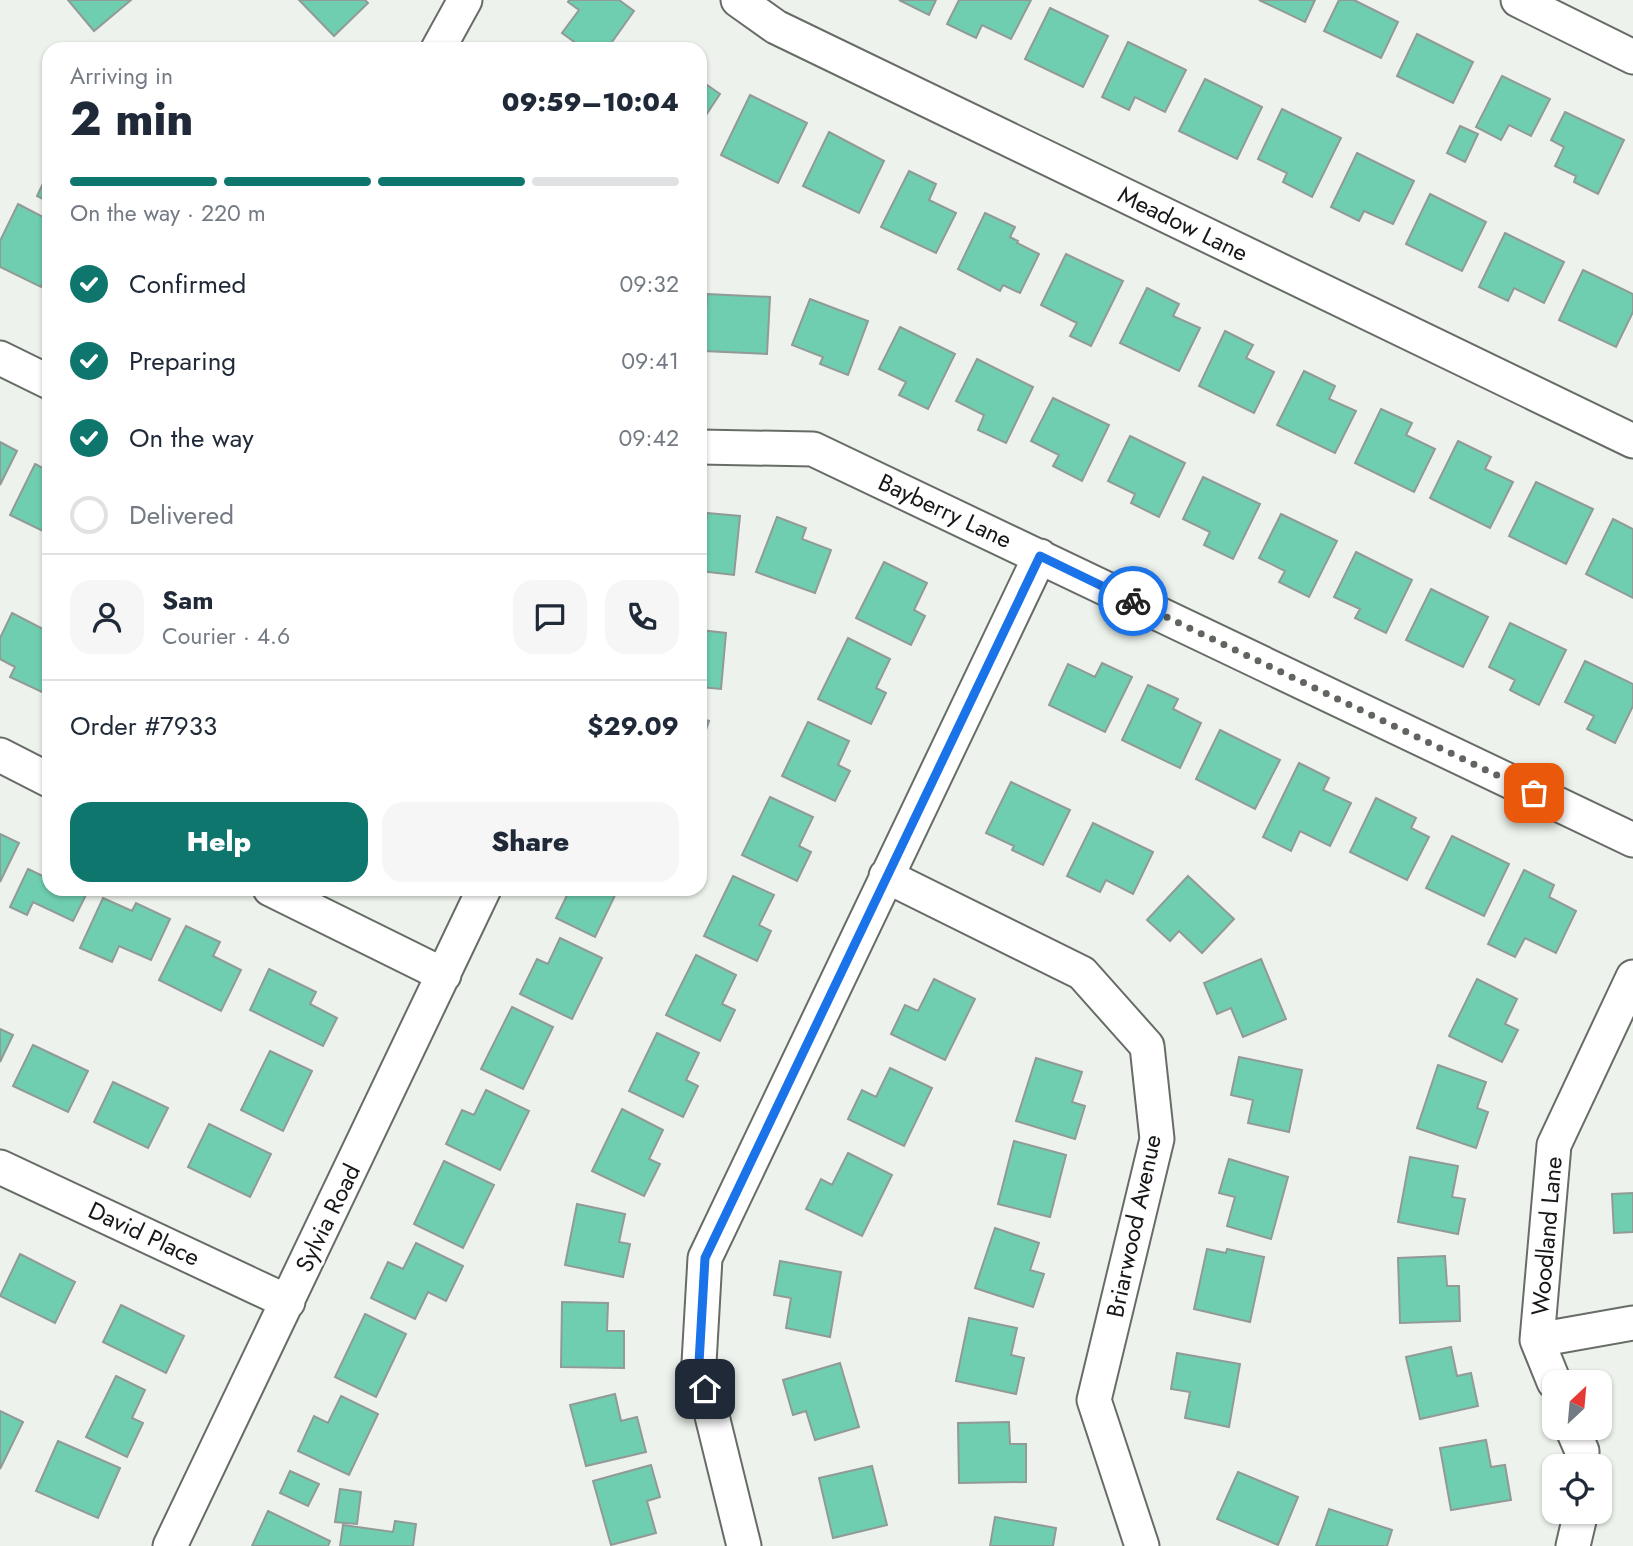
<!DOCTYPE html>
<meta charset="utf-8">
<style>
:root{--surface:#fff;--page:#f6f6f7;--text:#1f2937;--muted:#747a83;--line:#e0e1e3;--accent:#0f766e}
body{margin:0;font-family:Jost,sans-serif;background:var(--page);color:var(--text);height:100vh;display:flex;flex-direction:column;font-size:26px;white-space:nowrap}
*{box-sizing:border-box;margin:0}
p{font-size:23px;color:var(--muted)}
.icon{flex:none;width:38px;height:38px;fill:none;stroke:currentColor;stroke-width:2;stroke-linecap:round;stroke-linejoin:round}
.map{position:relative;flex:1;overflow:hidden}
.panel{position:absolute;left:42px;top:42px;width:665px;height:854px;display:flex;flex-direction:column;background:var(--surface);border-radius:21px;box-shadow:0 2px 5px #0004}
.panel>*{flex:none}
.needle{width:46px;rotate:26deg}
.buttons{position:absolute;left:1542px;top:1370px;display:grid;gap:14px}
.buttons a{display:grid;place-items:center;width:70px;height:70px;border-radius:14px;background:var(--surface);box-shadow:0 2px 5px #0004;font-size:35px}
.pin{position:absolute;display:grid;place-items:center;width:60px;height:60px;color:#fff;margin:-30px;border-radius:14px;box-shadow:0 4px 10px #0006}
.courier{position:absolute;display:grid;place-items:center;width:70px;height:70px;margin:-35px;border:5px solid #1a73e8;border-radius:50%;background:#fff;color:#222;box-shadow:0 2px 9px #0007}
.head em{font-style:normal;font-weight:800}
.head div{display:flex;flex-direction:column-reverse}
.head{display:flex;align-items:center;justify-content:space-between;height:119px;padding:0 28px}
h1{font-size:46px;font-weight:800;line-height:52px}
.bar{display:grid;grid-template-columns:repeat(4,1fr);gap:10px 7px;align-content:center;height:84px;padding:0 28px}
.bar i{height:9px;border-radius:5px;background:var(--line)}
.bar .active{background:var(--accent)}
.bar p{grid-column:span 4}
.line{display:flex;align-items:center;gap:18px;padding:0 28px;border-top:2px solid var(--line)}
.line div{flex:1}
.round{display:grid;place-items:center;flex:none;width:74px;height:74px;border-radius:21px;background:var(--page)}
ol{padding:0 28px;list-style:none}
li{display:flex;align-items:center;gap:21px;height:77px}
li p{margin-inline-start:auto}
li .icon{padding:7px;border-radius:50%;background:var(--accent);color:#fff;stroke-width:4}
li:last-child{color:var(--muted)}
li i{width:38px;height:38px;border:4px solid var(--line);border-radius:50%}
.cta{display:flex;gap:14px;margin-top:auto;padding:14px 28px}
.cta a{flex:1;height:80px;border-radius:21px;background:var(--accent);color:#fff;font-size:28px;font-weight:800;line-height:80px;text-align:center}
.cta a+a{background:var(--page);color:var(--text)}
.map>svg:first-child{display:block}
.building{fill:#6fceb0;stroke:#919a97;stroke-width:2}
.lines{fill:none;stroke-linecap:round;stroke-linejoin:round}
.street-casing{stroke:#676c67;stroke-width:37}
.street{stroke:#fff;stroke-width:33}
.done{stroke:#616560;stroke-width:7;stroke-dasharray:0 12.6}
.route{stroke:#1a73e8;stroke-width:9}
.labels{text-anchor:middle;stroke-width:6;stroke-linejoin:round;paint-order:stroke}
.street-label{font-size:24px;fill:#161815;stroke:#fff}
</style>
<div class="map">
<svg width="1633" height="1546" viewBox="0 0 1633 1546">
<rect width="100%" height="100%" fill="#edf3ec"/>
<!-- building -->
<path class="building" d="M68 0H131L94 31Z
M299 0H365L368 3 334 36Z
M569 0H619L634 11 607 49H584L562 33 579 10 568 2Z
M899 0H936L929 15Z
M959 0H1031L1011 39 982 25 976 38 947 24Z
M1259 0H1315L1305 22Z
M1339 0H1354L1398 22 1381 58 1324 31Z
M1050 8 1108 36 1083 87 1025 59Z
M1417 34 1473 62 1453 103 1397 76Z
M1128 42 1186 70 1165 112 1135 97 1129 110 1102 97Z
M1502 76 1550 99 1531 136 1509 125 1501 140 1476 127Z
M1205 79 1262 107 1237 159 1179 131Z
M700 80 720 94 700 124Z
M750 95 807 123 778 183 721 155Z
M1282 109 1341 138 1312 197 1283 182 1287 173 1258 159Z
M1565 112 1624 140 1598 194 1574 182 1576 176 1555 166 1564 147 1551 140Z
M1460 126 1478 134 1465 162 1447 153Z
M829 132 884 161 859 213 803 186Z
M1357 153 1414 181 1393 224 1364 211 1359 221 1331 207Z
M49 171V202L37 196Z
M909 171 936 184 929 200 956 213 936 253 881 227Z
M1430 194 1486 222 1462 271 1406 244Z
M18 204 49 220V270L41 287 0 267V241Z
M985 213 1015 227 1010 237 1018 241 1017 243 1039 254 1020 293 1003 285 1000 291 958 269Z
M1505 233 1564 262 1544 303 1514 288 1508 301 1479 287Z
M1066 254 1123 281 1091 346 1070 336 1077 323 1041 305Z
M1583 270 1633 294V312L1616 347 1559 320Z
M1147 288 1179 304 1173 316 1200 328 1179 371 1120 343Z
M707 294 770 297 767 354 704 351Z
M810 299 868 321 848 375 820 364 823 357 792 345Z
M900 327 955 354 928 409 899 395 906 382 879 369Z
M1225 331 1253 345 1246 358 1274 372 1254 413 1199 386Z
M977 359 1033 387 1006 443 978 430 984 415 956 401Z
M1304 371 1335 386 1329 399 1356 411 1335 453 1277 425Z
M1053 398 1109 425 1082 481 1053 466 1059 455 1031 441Z
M1381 409 1412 423 1406 435 1435 449 1414 492 1355 463Z
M1130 436 1185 463 1159 517 1131 503 1135 494 1108 481Z
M1458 441 1491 457 1485 469 1513 482 1490 528 1430 498Z
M0 442 17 451 0 485Z
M35 464 49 471V534L10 515Z
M1203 477 1260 504 1233 559 1204 545 1210 532 1183 519Z
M1536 482 1593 509 1566 564 1509 536Z
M707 513 740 516 734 575 700 571V527H705Z
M1281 514 1337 541 1309 597 1279 582 1285 571 1259 558Z
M777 517 806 528 802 539 831 550 815 593 756 572Z
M1613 519 1633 529V598L1586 574Z
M1356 552 1412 580 1386 633 1355 618 1360 609 1334 597Z
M884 562 927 583 914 610 925 616 911 645 856 618Z
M1431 589 1488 617 1463 667 1406 640Z
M12 613 49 632V682L44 693 10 677 15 667 0 659V638Z
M1510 623 1566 650 1539 705 1510 690 1515 680 1489 667Z
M700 630 726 633 721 689 700 687Z
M848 638 890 659 876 688 886 693 871 724 818 699Z
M1585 661 1633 684V706L1615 743 1587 729 1594 716 1565 702Z
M1102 663 1132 677 1105 732 1049 705 1068 664 1095 677Z
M1148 685 1178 699 1173 709 1201 723 1180 768 1122 740Z
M700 718 709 721 700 748Z
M808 722 849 741 838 765 850 771 835 801 782 776Z
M1220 730 1280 760 1255 809 1196 779Z
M1299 763 1329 778 1323 790 1351 803 1330 846 1300 831 1291 851 1263 837Z
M1011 782 1070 810 1043 865 1012 850 1014 846 986 833Z
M770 797 813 817 799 846 811 852 797 881 742 855Z
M1376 798 1416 818 1411 828 1429 837 1407 880 1350 852Z
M1093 823 1153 852 1133 894 1106 880 1100 892 1067 876Z
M0 834 19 843 0 882Z
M1452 836 1509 864 1484 916 1426 888Z
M28 869 49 879V889H89L73 921 33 902 27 915 10 907Z
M1524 870 1554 885 1549 897 1576 911 1556 953 1525 938 1515 957 1488 944Z
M733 876 774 895 759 925 771 931 757 961 704 936Z
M1188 876 1234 919 1202 953 1179 931 1170 941 1147 920Z
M570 889H618L595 937 556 918Z
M103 898 132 911 136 903 170 919 151 960 119 946 112 962 80 948Z
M186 926 220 942 213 956 241 970 221 1011 159 980Z
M560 938 602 958 572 1019 520 994 537 959 548 964Z
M696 955 736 975 722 1004 735 1010 720 1041 666 1015Z
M1261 959 1286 1019 1243 1037 1231 1008 1217 1014 1204 983Z
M269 969 316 992 310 1004 337 1018 323 1046 250 1010Z
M934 979 975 999 945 1060 891 1034 905 1005 918 1011Z
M1477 979 1517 999 1505 1024 1518 1030 1502 1062 1449 1036Z
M512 1007 553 1027 523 1089 481 1069Z
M0 1029 13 1035 0 1062Z
M657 1033 699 1053 686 1080 698 1086 683 1117 629 1091Z
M33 1045 88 1071 68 1112 13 1086Z
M270 1051 312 1071 283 1131 241 1110Z
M1239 1057 1302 1070 1289 1132 1248 1123 1253 1100 1231 1095Z
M1036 1058 1082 1072 1072 1102 1085 1106 1075 1139 1016 1121Z
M1438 1065 1486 1082 1477 1108 1488 1112 1476 1148 1417 1128Z
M890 1068 932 1088 904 1146 848 1119 862 1090 876 1097Z
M113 1082 168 1108 148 1148 94 1122Z
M486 1090 529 1111 500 1170 446 1144 462 1110 474 1115Z
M622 1109 663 1130 649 1159 660 1164 644 1196 592 1171Z
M209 1124 271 1154 250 1197 188 1167Z
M1014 1141 1066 1155 1050 1217 998 1204Z
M848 1153 892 1175 862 1236 806 1209 821 1179 832 1185Z
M1410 1157 1458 1166 1452 1197 1465 1199 1458 1234 1398 1222Z
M1229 1159 1288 1177 1271 1239 1227 1226 1235 1197 1219 1193Z
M444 1161 494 1185 463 1248 414 1224Z
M1633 1193V1232L1614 1233 1612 1194Z
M577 1204 625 1214 619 1242 630 1244 623 1277 565 1265Z
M995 1228 1039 1243 1030 1270 1044 1274 1033 1307 975 1288Z
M416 1243 463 1266 446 1301 428 1292 415 1319 371 1298 388 1262 403 1269Z
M1207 1249 1226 1253 1227 1249 1264 1257 1250 1322 1194 1309Z
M20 1254 75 1282 55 1323 0 1296Z
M1445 1256 1447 1286H1459L1460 1321 1400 1323 1398 1258Z
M780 1261 841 1272 830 1337 786 1328 791 1298 774 1295Z
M562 1302 608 1303 607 1331H624V1368L561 1367Z
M121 1305 184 1336 166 1373 103 1342Z
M365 1314 406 1334 376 1397 335 1377Z
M969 1318 1017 1328 1011 1355 1024 1358 1016 1394 956 1381Z
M1451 1347 1457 1376 1471 1373 1478 1406 1420 1419 1406 1357Z
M1177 1353 1240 1364 1229 1427 1185 1418 1190 1392 1171 1389Z
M840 1363 859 1427 815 1440 806 1411 793 1415 783 1380Z
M116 1376 145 1390 132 1418 143 1423 127 1457 86 1437Z
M615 1394 621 1421 637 1417 646 1452 586 1466 570 1405Z
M341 1396 378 1414 349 1475 298 1451 314 1416 328 1423Z
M0 1411 23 1422 0 1469Z
M1009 1422 1010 1444H1026V1482L959 1483 958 1423Z
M1486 1440 1491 1467 1505 1465 1511 1500 1451 1510 1440 1448Z
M58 1441 120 1468 98 1518 36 1491Z
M651 1465 660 1497 647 1501 656 1533 611 1545 593 1481Z
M872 1466 887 1525 833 1538 819 1478Z
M290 1471 319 1484 308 1506 280 1493Z
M1238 1472 1298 1497 1278 1545 1217 1519Z
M340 1489 361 1492 357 1524 335 1522Z
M1329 1509 1392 1530 1387 1546H1316Z
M268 1511 330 1541 328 1546H252Z
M995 1517 1056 1528 1053 1546H990Z
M395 1521 416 1524 413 1546H340L343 1525 393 1532Z"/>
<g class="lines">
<defs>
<path id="street" d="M738 0 776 27 1633 441
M1518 0 1633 57
M438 49 465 0
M0 358 49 382
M700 447 813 449 1633 840
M0 755 49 780
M886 876 1082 973 1147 1046 1157 1139 1094 1400 1142 1546
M270 889 444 975
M0 1167 288 1302
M1537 1340 1633 1323
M1554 1382 1537 1340 1554 1145 1633 977
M1572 1428 1582 1451V1466
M170 1546 484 889
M744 1546 699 1363 705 1258 1040 556
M1573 1546 1581 1512"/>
</defs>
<!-- street casing -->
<use href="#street" class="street-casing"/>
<!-- street -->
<use href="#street" class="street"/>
</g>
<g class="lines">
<!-- done -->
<path class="done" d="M1133 601 1534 793"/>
<!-- route -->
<path class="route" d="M705 1389 699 1363 705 1258 1040 556 1133 601"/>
</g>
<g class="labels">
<!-- street labels -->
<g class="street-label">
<text transform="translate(1183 224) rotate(26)" y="8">Meadow Lane</text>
<text transform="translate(945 511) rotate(25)" y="8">Bayberry Lane</text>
<text transform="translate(328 1218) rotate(-64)" y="8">Sylvia Road</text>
<text transform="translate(1134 1226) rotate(-78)" y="8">Briarwood Avenue</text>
<text transform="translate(144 1234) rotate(25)" y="8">David Place</text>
<text transform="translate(1547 1236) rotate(-85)" y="8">Woodland Lane</text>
</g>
</g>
</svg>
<div class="buttons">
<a><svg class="needle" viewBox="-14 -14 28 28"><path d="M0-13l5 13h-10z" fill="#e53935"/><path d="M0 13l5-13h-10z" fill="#747a83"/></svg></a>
<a><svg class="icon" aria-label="locate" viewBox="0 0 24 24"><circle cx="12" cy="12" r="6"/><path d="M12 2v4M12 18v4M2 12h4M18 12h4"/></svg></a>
</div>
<div class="pin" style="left:1534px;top:793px;background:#ea580c"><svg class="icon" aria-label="bag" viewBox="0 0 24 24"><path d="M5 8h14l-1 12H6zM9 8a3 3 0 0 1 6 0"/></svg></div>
<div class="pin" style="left:705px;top:1389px;background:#1f2937"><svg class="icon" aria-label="home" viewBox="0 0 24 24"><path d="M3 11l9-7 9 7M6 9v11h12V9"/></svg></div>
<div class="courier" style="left:1133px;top:601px"><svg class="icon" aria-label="bike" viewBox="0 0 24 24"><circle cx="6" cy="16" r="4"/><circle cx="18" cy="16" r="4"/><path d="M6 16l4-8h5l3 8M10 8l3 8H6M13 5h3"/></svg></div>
<section class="panel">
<div class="head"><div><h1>2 min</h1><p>Arriving in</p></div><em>09:59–10:04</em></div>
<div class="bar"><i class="active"></i><i class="active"></i><i class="active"></i><i></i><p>On the way · 220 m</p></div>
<ol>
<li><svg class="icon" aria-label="check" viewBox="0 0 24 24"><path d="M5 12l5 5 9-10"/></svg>Confirmed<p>09:32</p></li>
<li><svg class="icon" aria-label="check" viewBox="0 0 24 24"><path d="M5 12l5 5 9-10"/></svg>Preparing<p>09:41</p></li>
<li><svg class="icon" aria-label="check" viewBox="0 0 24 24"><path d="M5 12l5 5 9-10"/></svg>On the way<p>09:42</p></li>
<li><i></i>Delivered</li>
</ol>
<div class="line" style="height:126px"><a class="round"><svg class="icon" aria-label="person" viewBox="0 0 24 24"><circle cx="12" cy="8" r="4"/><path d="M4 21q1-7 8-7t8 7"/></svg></a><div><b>Sam</b><p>Courier · 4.6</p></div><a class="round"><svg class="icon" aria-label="chat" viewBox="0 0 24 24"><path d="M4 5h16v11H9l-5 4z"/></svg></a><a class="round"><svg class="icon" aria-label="phone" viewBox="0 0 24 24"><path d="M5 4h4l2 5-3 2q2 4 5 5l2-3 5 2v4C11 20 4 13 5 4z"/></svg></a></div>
<div class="line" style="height:91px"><div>Order #7933</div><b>$29.09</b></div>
<div class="cta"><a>Help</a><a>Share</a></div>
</section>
</div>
